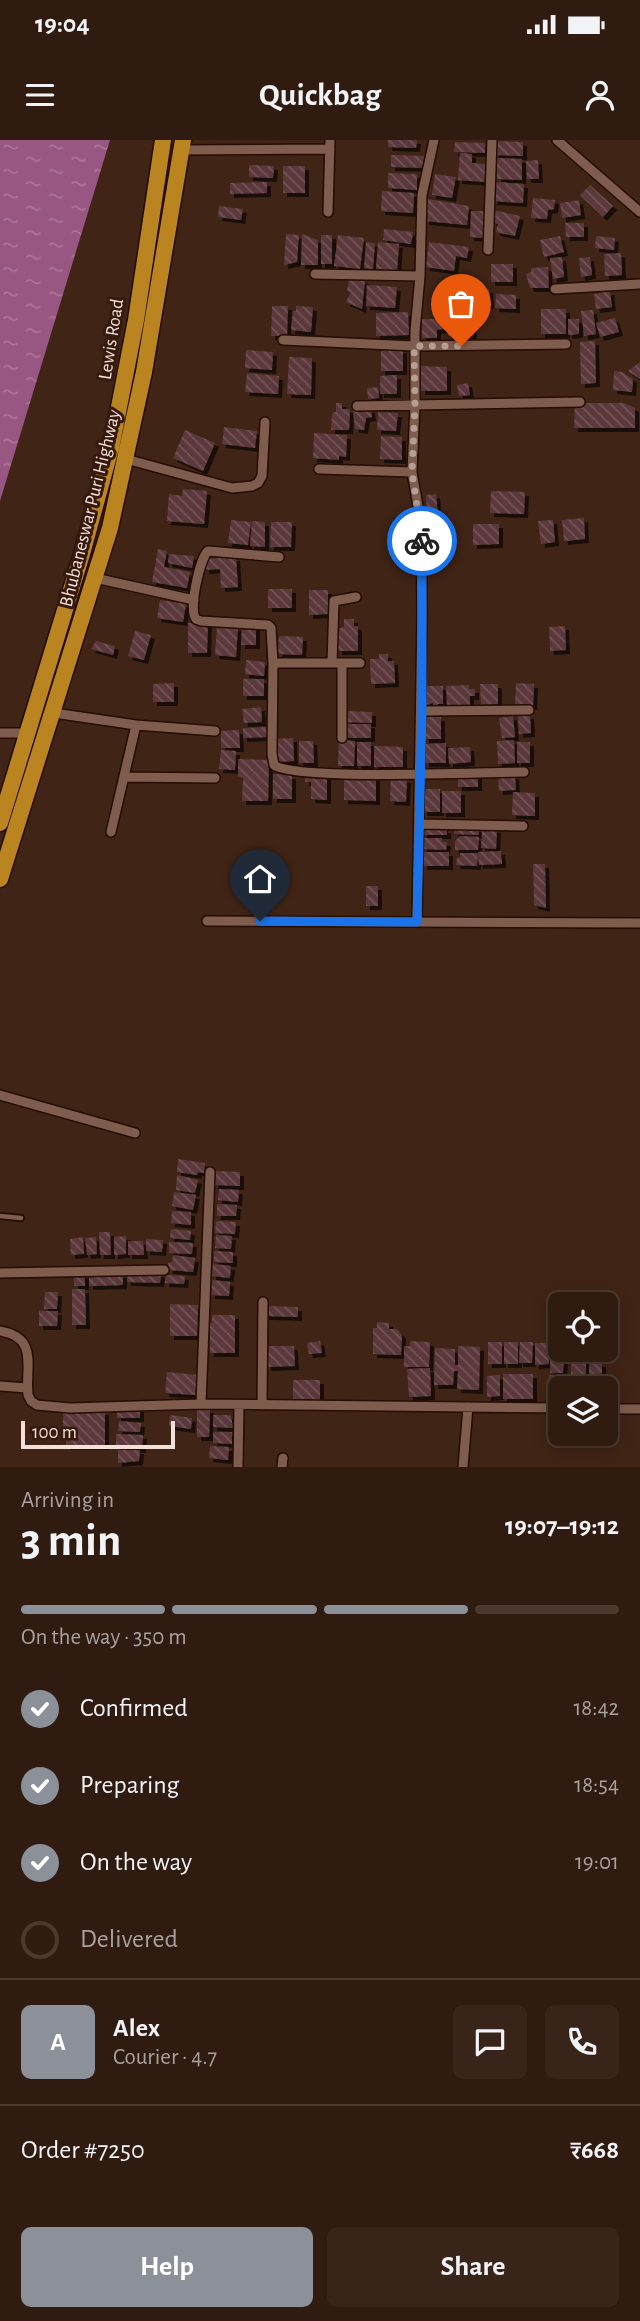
<!DOCTYPE html>
<meta charset="utf-8">
<style>
:root{--surface:#301b10;--page:#382419;--text:#f1f3f6;--muted:#a8a19f;--line:#4b3930;--accent:#8c9099}
body{margin:0;font-family:"Alegreya Sans",sans-serif;background:var(--page);color:var(--text);height:100vh;display:flex;flex-direction:column;font-size:26px;white-space:nowrap}
*{box-sizing:border-box;margin:0}
p{font-size:23px;color:var(--muted)}
.icon{flex:none;width:38px;height:38px;fill:none;stroke:currentColor;stroke-width:2;stroke-linecap:round;stroke-linejoin:round}
.map{position:relative;height:1327px;overflow:hidden}
.drawer{display:flex;flex-direction:column;background:var(--surface);flex:1}
.drawer>*{flex:none}
.buttons{position:absolute;left:548px;top:1152px;display:grid;gap:14px}
.buttons a{display:grid;place-items:center;width:70px;height:70px;border-radius:10px;background:var(--surface);box-shadow:0 4px 18px #0003,0 0 0 2px var(--line);font-size:35px}
.scale{position:absolute;left:21px;bottom:18px;width:154px;box-sizing:border-box;padding-left:7px;border:4px solid #f4e0d8;border-top:0;font-size:19px;line-height:24px;white-space:nowrap;color:#f4e0d8;-webkit-text-stroke:5px #351a0d;paint-order:stroke}
.pin{position:absolute;display:grid;place-items:center;width:60px;height:60px;color:#fff;margin:-72px -30px;border-radius:50% 50% 50% 0;rotate:-45deg;box-shadow:0 0 7px #0007}
.pin .icon{rotate:45deg}
.courier{position:absolute;display:grid;place-items:center;width:70px;height:70px;margin:-35px;border:5px solid #1a73e8;border-radius:50%;background:#fff;color:#222;box-shadow:0 2px 9px #0007}
.head em{font-style:normal;font-weight:700}
.head div{display:flex;flex-direction:column-reverse}
.head{display:flex;align-items:center;justify-content:space-between;height:119px;padding:0 21px}
h1{font-size:46px;font-weight:700;line-height:52px}
.bar{display:grid;grid-template-columns:repeat(4,1fr);gap:10px 7px;align-content:center;height:84px;padding:0 21px}
.bar i{height:9px;border-radius:5px;background:var(--line)}
.bar .current{background:var(--accent)}
.bar p{grid-column:span 4}
.line{display:flex;align-items:center;gap:18px;padding:0 21px;border-top:2px solid var(--line)}
.line div{flex:1}
.round{display:grid;place-items:center;flex:none;width:74px;height:74px;border-radius:10px;background:var(--page)}
ol{padding:0 21px;list-style:none}
li{display:flex;align-items:center;gap:21px;height:77px}
li p{margin-inline-start:auto}
li .icon{padding:7px;border-radius:50%;background:var(--accent);color:#fff;stroke-width:4}
li:last-child{color:var(--muted)}
li i{width:38px;height:38px;border:4px solid var(--line);border-radius:50%}
.action{display:flex;gap:14px;margin-top:auto;padding:14px 21px}
.action a{flex:1;height:80px;border-radius:10px;background:var(--accent);color:#fff;font-size:28px;font-weight:700;line-height:80px;text-align:center}
.action a+a{background:var(--page);color:var(--text)}
.status{display:flex;justify-content:space-between;align-items:center;height:49px;padding:0 35px;background:var(--surface);direction:ltr}
.status svg{height:19px;fill:currentColor}
header{display:flex;justify-content:space-between;align-items:center;height:91px;padding:0 21px;background:var(--surface);font-size:32px;font-weight:700}
.map>svg:first-child{display:block}
.water{fill:url(#water-ripples)}
.building{fill:url(#building-back-hatch);filter:url(#shadow)}
.lines{fill:none;stroke-linecap:round;stroke-linejoin:round}
.service-casing{stroke:#260c02;stroke-width:8}
.minor-casing{stroke:#260c02;stroke-width:12}
.trunk-casing{stroke:#260c02;stroke-width:19}
.service{stroke:#7e5d4e;stroke-width:4.5}
.minor{stroke:#7e5d4e;stroke-width:9}
.trunk{stroke:#ba8421;stroke-width:16}
.done{stroke:#b59e94;stroke-width:7;stroke-dasharray:0 12.6}
.route{stroke:#1a73e8;stroke-width:9}
.labels{text-anchor:middle;stroke-width:6;stroke-linejoin:round;paint-order:stroke}
.street-label{font-size:19px;fill:#f4e0d8;stroke:#351a0d}
</style>
<div class="status"><b>19:04</b><svg viewBox="0 0 49 12"><path d="M0 12V9h3v3zM5 12V6h3v6zM10 12V3h3v9zM15 12V0h3v12zM26 1h20v11H26zM47 4h2v5h-2z"/></svg></div>
<header><svg class="icon" aria-label="menu" viewBox="0 0 24 24"><path d="M4 6h16M4 12h16M4 18h16"/></svg>Quickbag<svg class="icon" aria-label="person" viewBox="0 0 24 24"><circle cx="12" cy="8" r="4"/><path d="M4 21q1-7 8-7t8 7"/></svg></header>
<div class="map">
<svg width="640" height="1327" viewBox="0 0 640 1327">
<defs>
<pattern id="water-ripples" width="26" height="14" patternUnits="userSpaceOnUse" patternTransform="scale(1.75)"><rect width="26" height="14" fill="#985682"/><path d="M2 4q2-2 4 0t4 0M15 11q2-2 4 0t4 0" fill="none" stroke="#ac7699"/></pattern>
<pattern id="building-back-hatch" width="6" height="6" patternUnits="userSpaceOnUse" patternTransform="scale(1.75)"><rect width="6" height="6" fill="#5a383b"/><path d="M-1 5l2 2M0 0l6 6M5-1l2 2" fill="none" stroke="#725457"/></pattern>
<filter id="shadow"><feDropShadow dx="4" dy="4" stdDeviation="0" flood-color="#0009"/></filter>
</defs>
<rect width="100%" height="100%" fill="#402416"/>
<!-- water -->
<path class="water" d="M0 0H110L0 361Z"/>
<!-- building -->
<path class="building" d="M388 0H417L416 8 388 7Z
M495 1 523 2V16L495 15Z
M455 2 485 3V13L454 12Z
M460 13 472 14V23L486 24 485 42 458 40Z
M391 15 425 16V28L391 27Z
M497 18 522 19V40L497 39Z
M538 20 539 39H527L526 21Z
M249 25 274 26 273 38 249 37Z
M283 26H305V53H283Z
M388 33 417 34V50L388 48Z
M435 34 456 37 452 58 432 55Z
M267 42V53L230 54V43Z
M495 42 524 44 523 63 493 61Z
M590 45 613 66 603 77 580 55Z
M382 51 414 53 413 73 381 71Z
M533 58 555 60 554 69 548 70 547 79 531 78Z
M427 59 469 66 467 85 425 81Z
M579 60 581 75 562 78 560 63Z
M219 66 243 69 241 80 218 77Z
M494 70 520 76 515 96 496 92 498 84 492 82Z
M471 71H486L485 98 470 97Z
M565 83H584V97H566Z
M384 89 413 92 411 104 383 100Z
M286 94 299 95 297 122 284 125Z
M302 94 318 100V125H301Z
M321 95H332V124H321Z
M338 95 364 98 360 129 334 126Z
M560 96 564 112 544 117 540 100Z
M596 96 615 98 614 110 595 108Z
M366 102 375 103 373 129 364 128Z
M378 102 399 104 397 131 376 129Z
M429 102 469 107 467 118 456 116 454 131 426 127Z
M621 113 622 135 605 136 604 114Z
M562 117 564 137 553 139 550 118Z
M590 117 592 135 581 137 579 118Z
M491 124H513V142H491Z
M548 127 549 148H530L526 134 531 132V128Z
M349 139 365 140 362 169 346 162 351 152 347 151Z
M367 145 397 147 395 168 366 166Z
M489 149 490 165 475 166 473 151Z
M610 151 612 167 596 169 594 154Z
M496 154 516 155V169L495 168Z
M272 166H288L287 196H271Z
M296 166 313 167 311 192 291 190 293 171H296Z
M541 169H566V194H541Z
M593 170 596 194 584 196 581 171Z
M408 172 409 195 376 196V173Z
M615 178 619 192 600 197 596 183Z
M422 179H438V183H443V189L437 190V198H422Z
M568 179H579V194L568 195Z
M448 181H463V185H473V196H448Z
M595 201 596 243 581 244 580 202Z
M381 209H403V231H381Z
M246 210 273 212 272 230 245 228Z
M289 217 312 218 311 255 287 254Z
M640 222V239L628 231Z
M421 226 447 227V251H421Z
M614 231 622 232 633 239 632 252 613 250Z
M247 233 279 236 278 254 245 252Z
M397 235V254H380V236Z
M468 243 470 255 459 256 457 245Z
M378 247 379 258 368 259 367 248Z
M336 263H342V269H350L349 290H331L332 273 336 272Z
M575 263H624L635 268V288H574Z
M371 269 372 277 366 278 364 290 355 289 353 271Z
M378 272 398 273 396 291 377 290Z
M224 287 257 291 255 308 222 304Z
M185 290 215 303 203 331 173 318Z
M314 293 347 295 346 317 339 316V320L313 318Z
M381 296 402 297V320L380 319Z
M183 349 207 351 204 384 167 381 169 354 182 356Z
M491 351 525 352 524 374 490 373Z
M436 354 438 376 427 377 426 355Z
M584 378 585 399 564 401 562 380Z
M231 380 251 382 248 405 228 403Z
M553 380 555 402 541 404 538 381Z
M252 381 265 382V407L250 406Z
M271 382H292L291 407H270Z
M473 384H499V404L473 405Z
M158 409 167 411 164 427 190 432 187 448 152 442Z
M169 414 194 416 192 428 168 423Z
M236 417 238 447 221 448 220 429 205 430V419Z
M268 449H292V468H268Z
M309 450H328V474L309 475Z
M160 460 186 464 183 482 157 478Z
M344 479H354V486H358V511H338V489L344 487Z
M188 483H208L207 513H188Z
M242 485 256 486V505H241Z
M217 486 238 487 236 517 215 515Z
M565 486 566 510 550 511 549 487Z
M135 491 151 495 144 520 128 516Z
M279 496 303 497 302 515 278 514Z
M96 501 115 506 113 515 91 509Z
M379 514H388V521H394L395 543 371 544 370 519H379Z
M246 520 265 522 264 536 245 534Z
M243 539H264V556H243Z
M174 543V562H153V544Z
M516 543 534 544 533 566 515 565Z
M480 544H498V564L481 565Z
M469 545V549H475V556H470V565H447L446 546Z
M426 546H443V564H438V567H433V563L426 565Z
M261 567 262 582 244 583 242 569Z
M348 571 372 572V583L347 582Z
M530 575 531 593 519 594 518 576Z
M513 576 515 597 502 598 499 578Z
M425 577H441V599H425Z
M344 584H371V598H344Z
M267 587V597L243 598V588Z
M239 590 240 608H221V591Z
M293 598 294 621 276 622V599Z
M339 600 355 601 354 626H338Z
M514 600 515 623 498 624 497 601Z
M299 601H313L314 623H299Z
M357 602H371V626H357Z
M517 602H530V623H517Z
M446 603V623H425V604Z
M374 606 403 607V627H374Z
M470 607 471 622 449 624 448 608Z
M221 610 236 611 235 630 219 629Z
M238 619 269 620 268 661H242L243 638 238 636Z
M273 634 292 635V659H273Z
M305 634 327 635V660L311 659V642H305Z
M458 635H478V647H458Z
M515 635 516 650 499 651 498 636Z
M344 637H376V661L344 660Z
M391 638 407 639 406 662 390 661Z
M423 649H440V672H423Z
M442 651H461V673H442Z
M513 652 535 653V676L512 675Z
M423 687H444V689H447V695H423Z
M455 688H479V695L454 694Z
M486 688 497 689 496 709 481 708 482 691 486 692Z
M460 696 479 697 478 710H455V701Z
M423 698H442V702H447L446 710 423 709Z
M501 711 502 724 479 725 478 712Z
M423 712H449V726H423Z
M460 713H478L477 726 456 725 457 718 460 717Z
M533 724H545L546 768 534 765Z
M366 746H378V766H366Z
M178 1019 205 1023 204 1033 198 1032 197 1035 177 1032Z
M215 1031 240 1032V1046L214 1045Z
M177 1035 198 1040 195 1053 176 1050Z
M219 1049 239 1050 238 1062 218 1060Z
M174 1052 196 1055 193 1070 172 1066Z
M217 1064 237 1065 236 1076H217Z
M172 1071 191 1072V1085L171 1083Z
M216 1081 236 1082 235 1094 215 1093Z
M171 1089 191 1091 190 1100 170 1098Z
M99 1092H110L111 1115H100Z
M216 1095 232 1096 231 1109 215 1108Z
M126 1096V1114L114 1115V1097Z
M83 1097 84 1114 71 1115 70 1099Z
M96 1097 97 1114 87 1115 85 1098Z
M146 1099 163 1100 162 1112 146 1111Z
M128 1101H143L144 1115H128Z
M169 1102 193 1103 192 1114 169 1113Z
M214 1111 233 1112V1123L214 1122Z
M173 1115 195 1118 193 1132 169 1130 168 1123 172 1122Z
M213 1124 231 1126 230 1138 212 1136Z
M127 1133H161L160 1143 127 1142Z
M74 1134H85V1146H74Z
M89 1134H123V1145L89 1146Z
M166 1135 185 1136 184 1144 165 1143Z
M212 1140 230 1142 229 1156 211 1155Z
M72 1149H85L86 1185H72Z
M45 1152H58L57 1169H44Z
M170 1164 198 1165 197 1196H170Z
M265 1166 298 1167V1177L265 1176Z
M39 1171H58L57 1186H39Z
M212 1175H235V1213H210V1190H206V1183H212Z
M377 1182 389 1183V1189H397L402 1195 401 1215 373 1214V1188H377Z
M320 1201 322 1213 309 1214 307 1203Z
M410 1201 430 1202 429 1227H404V1206H410Z
M488 1202H502V1224H488Z
M504 1202H518V1224H504Z
M520 1202H533L532 1223H519Z
M535 1203H548L549 1224 535 1225Z
M267 1206H294L295 1226 267 1227Z
M458 1206 480 1207 479 1250 457 1249 458 1231H454L453 1245H434L435 1208 455 1209V1225H458Z
M590 1209H601V1218L590 1219Z
M571 1218H586V1234H571Z
M550 1219H564L563 1233H550Z
M589 1223H602V1237H589Z
M430 1228 431 1256 409 1257 407 1229Z
M167 1232 198 1235 196 1255 165 1253Z
M503 1234H533V1259H503Z
M500 1235V1256L487 1257V1236Z
M549 1235 565 1236V1248H560V1259H548Z
M587 1237V1248H573L572 1238Z
M293 1240H320V1260H293Z
M590 1242H603V1248H589Z
M117 1268H140V1278H117Z
M197 1269H210L209 1297H197Z
M63 1271H105V1306H66V1299L63 1297Z
M170 1275 192 1278 191 1289 169 1286Z
M213 1275H231L233 1288 213 1287Z
M119 1281 141 1283 140 1292 118 1291Z
M213 1292H232V1304L213 1303Z
M116 1294 143 1295 142 1309 116 1307Z
M210 1306 229 1307 228 1320 209 1318Z
M118 1310H140L139 1321 118 1323Z"/>
<g class="lines">
<defs>
<path id="service" d="M0 1076 21 1078"/>
<path id="minor" d="M557 0 640 72
M181 10 330 9
M328 72 330 0
M488 110 492 0
M315 134 420 136
M555 149 640 144
M283 200 414 206 566 204
M357 266 580 262
M126 319 232 348 252 346 258 343 262 336 265 282
M319 329 412 332
M279 417 208 411C200 418 188 470 196 479 197 480 200 480 201 481L268 485 271 488 273 523 272 614 274 625C295 641 485 632 524 632
M95 438 194 460
M273 523H360
M332 523 334 461 356 457
M342 523V598
M422 571 529 570
M54 573 136 585 215 591
M0 593H28
M125 637 215 638
M420 684 523 686
M111 692 136 585
M207 781 640 783
M417 782 422 474 421 383 412 332 415 265V191L420 136 422 55 434 0
M0 955 135 993
M0 1133 164 1130
M0 1191C39 1198 25 1225 28 1255L31 1261 37 1265 70 1268 201 1264 560 1268
M0 1246 27 1248
M201 1264 210 1032
M262 1265 263 1162
M606 1269H640
M238 1327 239 1266
M282 1327 283 1318
M463 1327 468 1267"/>
<path id="trunk" d="M0 683 82 414 111 308 136 180 163 0
M0 739 110 388 144 232 183 0"/>
</defs>
<!-- service casing -->
<use href="#service" class="service-casing"/>
<!-- minor casing -->
<use href="#minor" class="minor-casing"/>
<!-- trunk casing -->
<use href="#trunk" class="trunk-casing"/>
<!-- service -->
<use href="#service" class="service"/>
<!-- minor -->
<use href="#minor" class="minor"/>
<!-- trunk -->
<use href="#trunk" class="trunk"/>
</g>
<g class="lines">
<!-- done -->
<path class="done" d="M422 401 412 332 415 265 414 206H461"/>
<!-- route -->
<path class="route" d="M260 781 417 782 422 571V401"/>
</g>
<g class="labels">
<!-- street labels -->
<g class="street-label">
<text transform="translate(110 199) rotate(-81)" y="7">Lewis Road</text>
<text transform="translate(89 368) rotate(-76)" y="7">Bhubaneswar Puri Highway</text>
</g>
</g>
</svg>
<div class="buttons">
<a><svg class="icon" aria-label="locate" viewBox="0 0 24 24"><circle cx="12" cy="12" r="6"/><path d="M12 2v4M12 18v4M2 12h4M18 12h4"/></svg></a>
<a><svg class="icon" aria-label="layers" viewBox="0 0 24 24"><path d="M12 4l9 5-9 5-9-5zM3 14l9 5 9-5"/></svg></a>
</div>
<div class="scale">100 m</div>
<div class="pin" style="left:461px;top:206px;background:#ea580c"><svg class="icon" aria-label="bag" viewBox="0 0 24 24"><path d="M5 8h14l-1 12H6zM9 8a3 3 0 0 1 6 0"/></svg></div>
<div class="pin" style="left:260px;top:781px;background:#1f2937"><svg class="icon" aria-label="home" viewBox="0 0 24 24"><path d="M3 11l9-7 9 7M6 9v11h12V9"/></svg></div>
<div class="courier" style="left:422px;top:401px"><svg class="icon" aria-label="bike" viewBox="0 0 24 24"><circle cx="6" cy="16" r="4"/><circle cx="18" cy="16" r="4"/><path d="M6 16l4-8h5l3 8M10 8l3 8H6M13 5h3"/></svg></div>
</div>
<section class="drawer">
<div class="head"><div><h1>3 min</h1><p>Arriving in</p></div><em>19:07–19:12</em></div>
<div class="bar"><i class="current"></i><i class="current"></i><i class="current"></i><i></i><p>On the way · 350 m</p></div>
<ol>
<li><svg class="icon" aria-label="check" viewBox="0 0 24 24"><path d="M5 12l5 5 9-10"/></svg>Confirmed<p>18:42</p></li>
<li><svg class="icon" aria-label="check" viewBox="0 0 24 24"><path d="M5 12l5 5 9-10"/></svg>Preparing<p>18:54</p></li>
<li><svg class="icon" aria-label="check" viewBox="0 0 24 24"><path d="M5 12l5 5 9-10"/></svg>On the way<p>19:01</p></li>
<li><i></i>Delivered</li>
</ol>
<div class="line" style="height:126px"><b class="round" style="background:var(--accent);color:#fff">A</b><div><b>Alex</b><p>Courier · 4.7</p></div><a class="round"><svg class="icon" aria-label="chat" viewBox="0 0 24 24"><path d="M4 5h16v11H9l-5 4z"/></svg></a><a class="round"><svg class="icon" aria-label="phone" viewBox="0 0 24 24"><path d="M5 4h4l2 5-3 2q2 4 5 5l2-3 5 2v4C11 20 4 13 5 4z"/></svg></a></div>
<div class="line" style="height:91px"><div>Order #7250</div><b>₹668</b></div>
<div class="action"><a>Help</a><a>Share</a></div>
</section>
